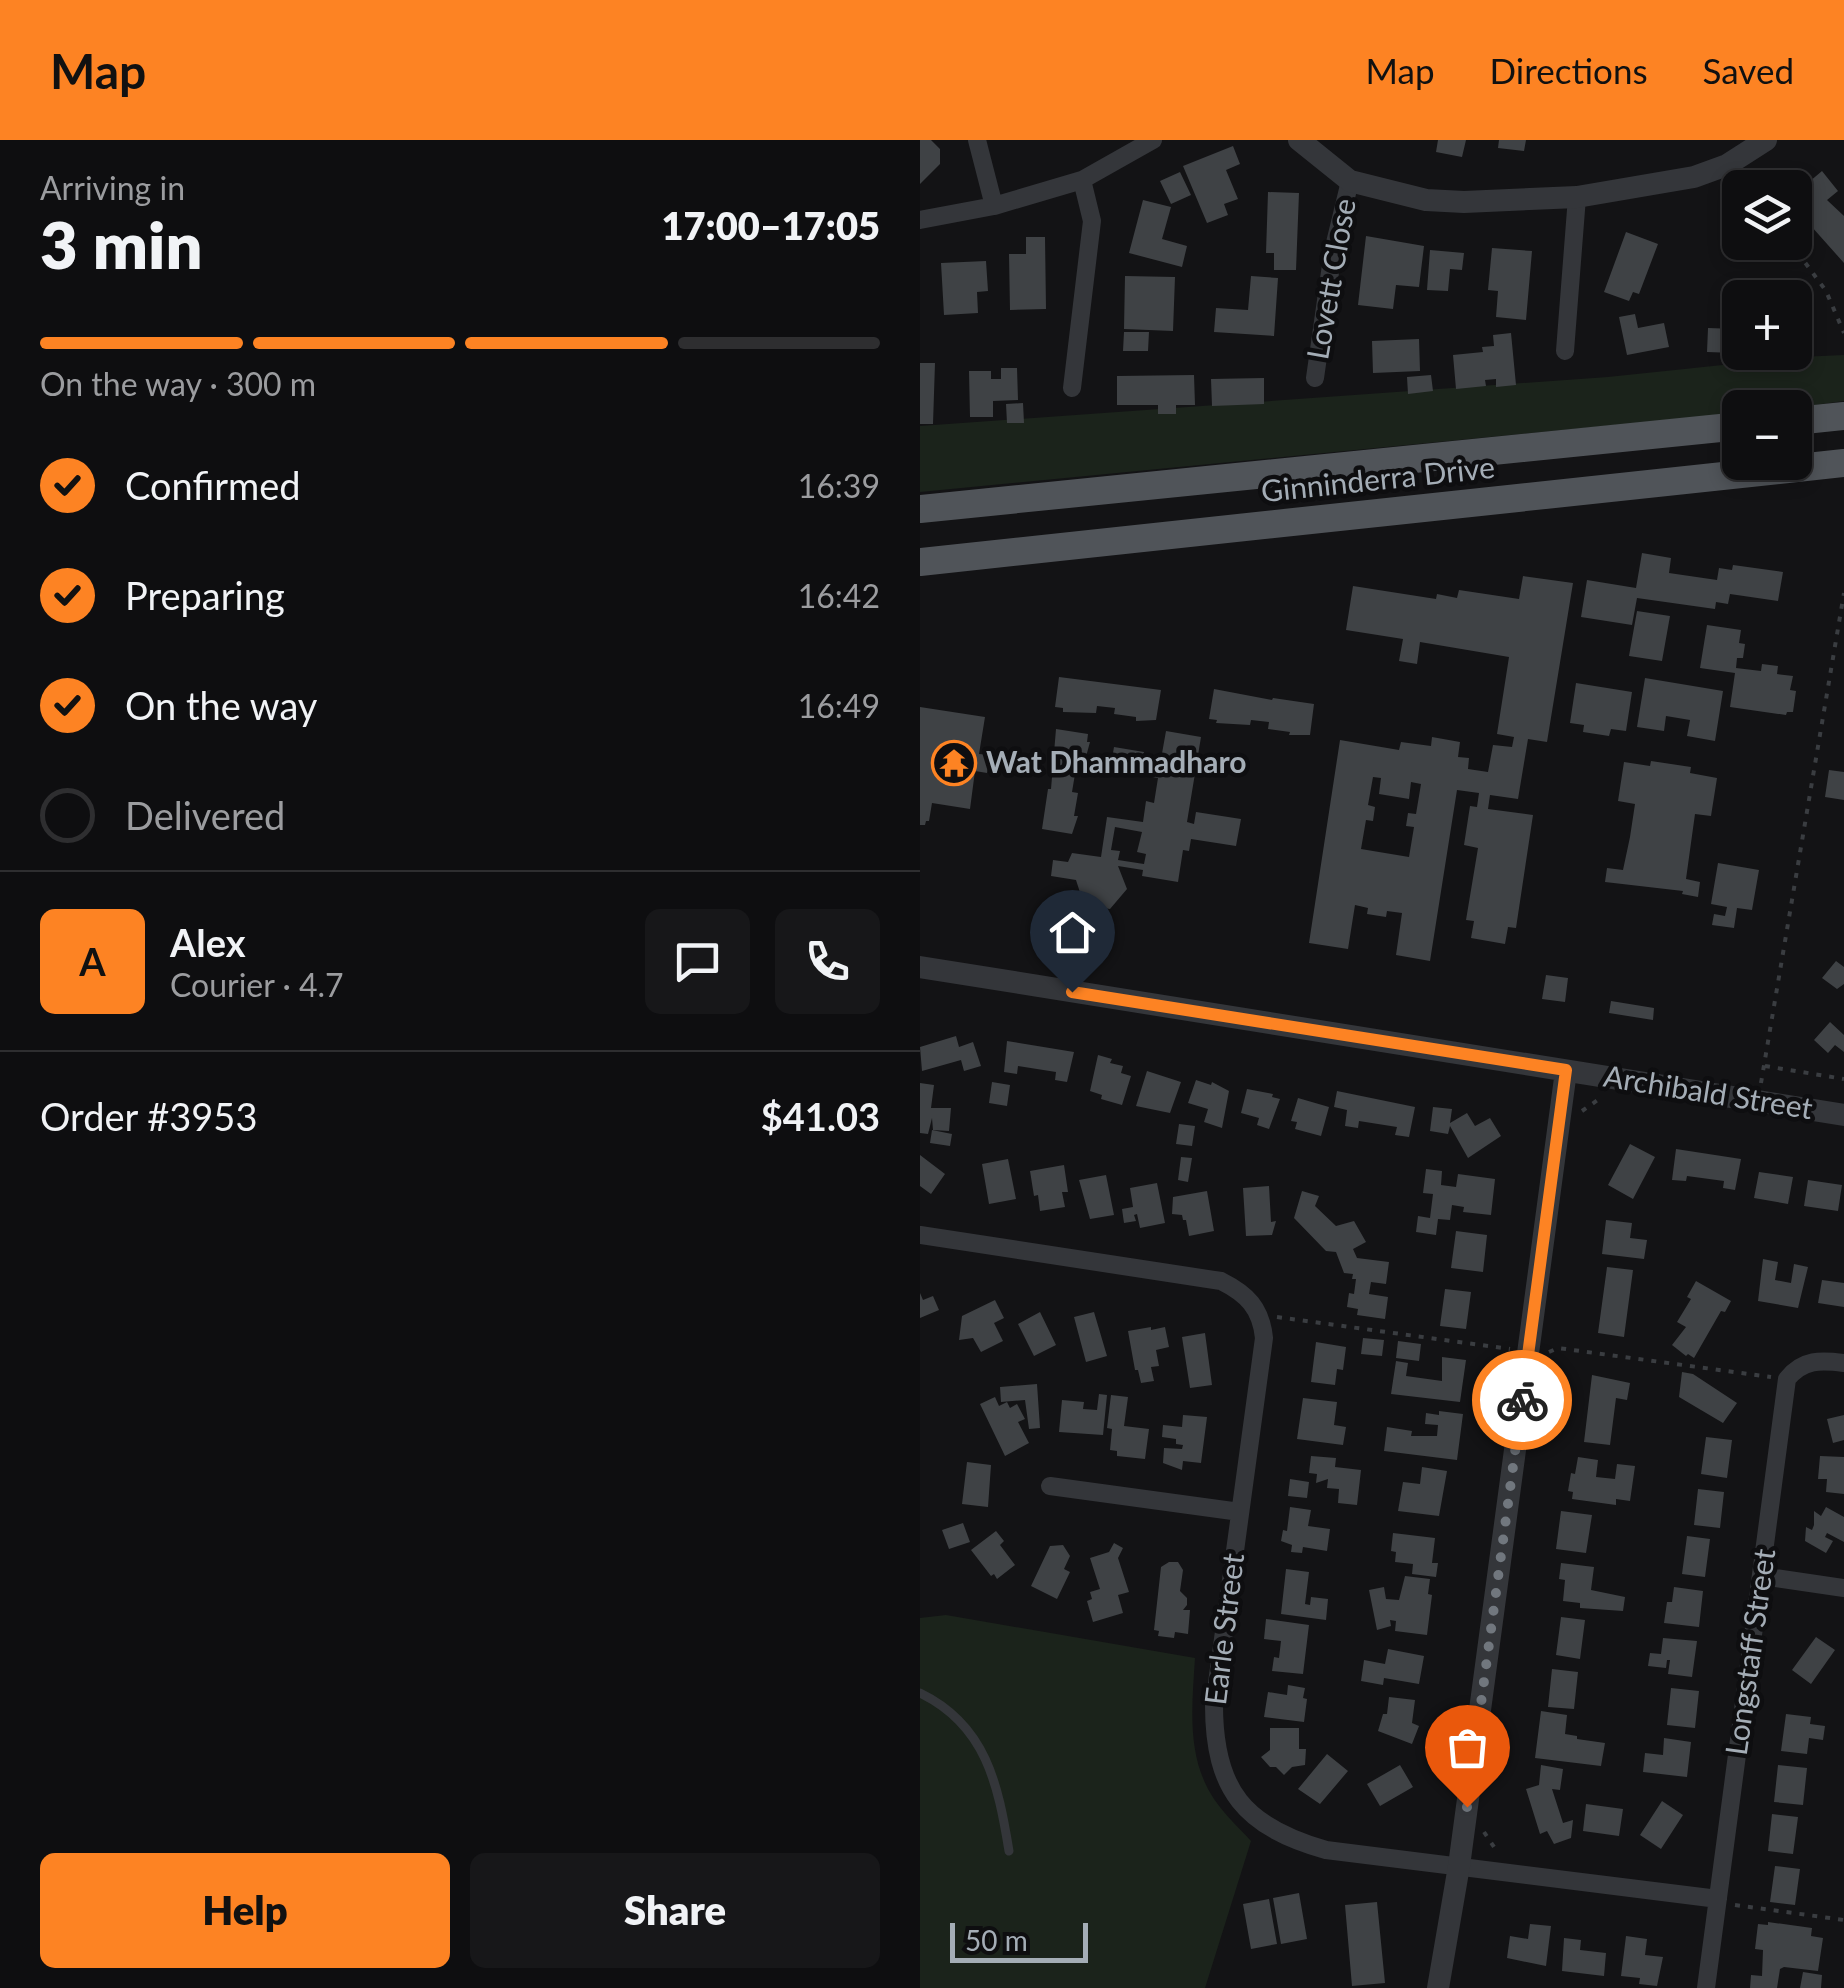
<!DOCTYPE html>
<meta charset="utf-8">
<style>
:root{--surface:#0e0e10;--page:#171719;--text:#f1f3f6;--muted:#9b9c9f;--line:#2e2e30;--accent:#fd8323}
body{margin:0;font-family:Lato,sans-serif;background:var(--page);color:var(--text);height:100vh;display:flex;flex-direction:column;font-size:38px;white-space:nowrap}
*{box-sizing:border-box;margin:0}
p{font-size:32px;color:var(--muted)}
.icon{flex:none;width:55px;height:55px;fill:none;stroke:currentColor;stroke-width:2;stroke-linecap:round;stroke-linejoin:round}
.map{position:relative;flex:1;overflow:hidden}
.side{display:flex;flex-direction:column;background:var(--surface);width:920px}
.side>*{flex:none}
.buttons{position:absolute;left:802px;top:30px;display:grid;gap:20px}
.buttons a{display:grid;place-items:center;width:90px;height:90px;border-radius:15px;background:var(--surface);box-shadow:0 5px 15px #0003,0 0 0 2px var(--line);font-size:50px}
.scale{position:absolute;left:30px;bottom:25px;width:138px;box-sizing:border-box;padding-left:10px;border:5px solid #a4adb6;border-top:0;font-size:28px;line-height:35px;white-space:nowrap;color:#a4adb6;-webkit-text-stroke:8px #0e0e10;paint-order:stroke}
.pin{position:absolute;display:grid;place-items:center;width:85px;height:85px;color:#fff;margin:-102px -42px;border-radius:50% 50% 50% 0;rotate:-45deg;box-shadow:0 0 10px #0007}
.pin .icon{rotate:45deg}
.courier{position:absolute;display:grid;place-items:center;width:100px;height:100px;margin:-50px;border:8px solid #fd8323;border-radius:50%;background:#fff;color:#222;box-shadow:0 2px 12px #0007}
.overview em{font-style:normal;font-weight:800}
.overview div{display:flex;flex-direction:column-reverse}
.overview{display:flex;align-items:center;justify-content:space-between;height:170px;padding:0 40px}
h1{font-size:65px;font-weight:800;line-height:75px}
.bar{display:grid;grid-template-columns:repeat(4,1fr);gap:15px 10px;align-content:center;height:120px;padding:0 40px}
.bar i{height:12px;border-radius:8px;background:var(--line)}
.bar .on{background:var(--accent)}
.bar p{grid-column:span 4}
.line{display:flex;align-items:center;gap:25px;padding:0 40px;border-top:2px solid var(--line)}
.line div{flex:1}
.round{display:grid;place-items:center;flex:none;width:105px;height:105px;border-radius:15px;background:var(--page)}
ol{padding:0 40px;list-style:none}
li{display:flex;align-items:center;gap:30px;height:110px}
li p{margin-inline-start:auto}
li .icon{padding:10px;border-radius:50%;background:var(--accent);color:#111;stroke-width:4}
li:last-child{color:var(--muted)}
li i{width:55px;height:55px;border:5px solid var(--line);border-radius:50%}
.primary-button{display:flex;gap:20px;margin-top:auto;padding:20px 40px}
.primary-button a{flex:1;height:115px;border-radius:15px;background:var(--accent);color:#111;font-size:40px;font-weight:800;line-height:115px;text-align:center}
.primary-button a+a{background:var(--page);color:var(--text)}
header{display:flex;align-items:center;gap:60px;box-sizing:border-box;height:140px;padding:0 50px;background:var(--accent);color:#111}
header strong{font-size:48px}
nav{display:flex;gap:55px;margin-inline-start:auto;font-size:35px}
main{display:flex;flex:1;min-height:0}
.map>svg:first-child{display:block}
.green{fill:#1b231b}
.building{fill:#3f4245;fill-rule:evenodd}
.lines{fill:none;stroke-linecap:round;stroke-linejoin:round}
.path{stroke:#3a3d41;stroke-width:4;stroke-dasharray:5 8;stroke-linecap:butt}
.service{stroke:#34363a;stroke-width:9}
.minor{stroke:#34363a;stroke-width:18}
.tertiary{stroke:#34363a;stroke-width:22}
.primary{stroke:#505459;stroke-width:28}
.done{stroke:#71777e;stroke-width:10;stroke-dasharray:0 18}
.route{stroke:#fd8323;stroke-width:12}
.labels{text-anchor:middle;stroke-width:9;stroke-linejoin:round;paint-order:stroke}
.street-label{font-size:30px;fill:#a4adb6;stroke:#0e0e10}
.poi-label{font-size:30px;font-weight:bold;fill:#a4adb6;stroke:#0e0e10;text-anchor:start}
</style>
<header>
<strong>Map</strong>
<nav><a>Map</a><a>Directions</a><a>Saved</a></nav>
</header>
<main>
<section class="side">
<div class="overview"><div><h1>3 min</h1><p>Arriving in</p></div><em>17:00–17:05</em></div>
<div class="bar"><i class="on"></i><i class="on"></i><i class="on"></i><i></i><p>On the way · 300 m</p></div>
<ol>
<li><svg class="icon" aria-label="check" viewBox="0 0 24 24"><path d="M5 12l5 5 9-10"/></svg>Confirmed<p>16:39</p></li>
<li><svg class="icon" aria-label="check" viewBox="0 0 24 24"><path d="M5 12l5 5 9-10"/></svg>Preparing<p>16:42</p></li>
<li><svg class="icon" aria-label="check" viewBox="0 0 24 24"><path d="M5 12l5 5 9-10"/></svg>On the way<p>16:49</p></li>
<li><i></i>Delivered</li>
</ol>
<div class="line" style="height:180px"><b class="round" style="background:var(--accent);color:#111">A</b><div><b>Alex</b><p>Courier · 4.7</p></div><a class="round"><svg class="icon" aria-label="chat" viewBox="0 0 24 24"><path d="M4 5h16v11H9l-5 4z"/></svg></a><a class="round"><svg class="icon" aria-label="phone" viewBox="0 0 24 24"><path d="M5 4h4l2 5-3 2q2 4 5 5l2-3 5 2v4C11 20 4 13 5 4z"/></svg></a></div>
<div class="line" style="height:130px"><div>Order #3953</div><b>$41.03</b></div>
<div class="primary-button"><a>Help</a><a>Share</a></div>
</section>
<div class="map">
<svg width="924" height="1848" viewBox="0 0 924 1848">
<rect width="100%" height="100%" fill="#131315"/>
<!-- green -->
<path class="green" d="M924 215V261L872 268H820V273L0 352V286L688 237 879 217Z
M26 1475 275 1518C272 1566 266 1617 294 1659 304 1674 319 1688 331 1701L285 1848H0V1478Z"/>
<!-- building -->
<path class="building" d="M0 0H11L20 9V24L0 44Z
M518 0H546L542 17 516 12Z
M579 0H606L604 11 578 8Z
M313 6 320 24 306 30 318 59 304 64 308 75 287 83 263 26Z
M877 28 889 42 902 31 918 51 907 60 924 76V123L875 68V48H859L856 45Z
M260 32 271 55 251 64 240 41Z
M348 52 379 53 376 130H354V113H346Z
M223 60 251 67 242 99 267 106 262 127 209 113Z
M706 92 738 104 719 154 713 152 709 161 684 152Z
M446 96 504 106 499 147 476 145 473 169 438 165Z
M106 97H125L126 169 90 170 89 114H106Z
M572 108 612 111 606 180 576 177 578 151 568 150Z
M510 110 544 113 542 130 530 129 528 151 507 150Z
M66 121 68 151 57 152 58 173 24 175 21 123Z
M205 136 255 137 253 191 204 189Z
M331 136 358 138 354 196 294 192 296 168 328 170Z
M715 174 718 188 744 183 749 207 707 215 699 177Z
M788 188 816 189 815 199H820V206H815V213L787 212Z
M204 192H229L228 211H203Z
M591 193 596 245 576 247V239L565 240 566 246 536 249 533 215 563 212 562 207 574 206 573 195Z
M499 199 500 231 453 233 452 201Z
M0 223H15L13 284H0Z
M81 228H97L98 260 73 261V277H50L49 231H71V239H81Z
M274 235 275 265H256V274H238V265H197V236Z
M511 235 513 251 488 254 487 237Z
M344 238V264L292 266 291 239Z
M103 263 104 283H87L86 264Z
M722 413 751 418 749 433 797 440 799 428 812 430 813 425 863 432 858 461 810 454 808 464 796 462 795 469 717 458 712 485 661 477 667 440 716 448Z
M603 436 653 443 627 602 608 599 598 659 570 655 568 669 613 675 596 788 588 787 585 804 551 798 554 781 546 780 558 708 544 705 550 666 557 667 559 653 537 650 510 821 476 815 482 773 467 771 466 777 447 774 448 768 435 765 428 809 389 803 420 600 479 610 481 602 511 606 512 597 540 602 538 617 549 618 548 629 568 632 573 605 592 607 594 597 577 594 589 517 500 502 497 524 479 521 483 499 426 490 433 446 516 459 517 454 537 458 539 450 599 459ZM453 637 461 638 459 654 489 659 491 642 501 644 496 674 488 673 486 686 494 687 489 717 441 709 446 680 453 681 455 667 448 665Z
M717 471 750 476 742 521 709 516Z
M787 485 821 490 819 503 825 504 823 518H817L816 528 841 531 842 524 858 526 857 534 873 536 870 550 876 551 873 572H867L866 575 810 567 815 533 780 528Z
M139 537 241 550 236 580 216 581V577L194 574 195 568 177 566 176 573 143 572V568L135 567Z
M725 538 803 551 795 601 767 596 770 580 746 576 744 591 717 587Z
M656 543 712 552 706 591 691 589 689 596 663 592 664 585 650 583Z
M294 549 352 560 353 558 394 564 390 595H369L370 592 348 589 349 582 331 580 330 585 296 583 297 580 289 579Z
M0 567 65 577 59 614 70 615 67 633 55 631 50 669 12 663 9 681H6L5 685H0Z
M136 589 168 594 167 602H170L161 635 155 634 152 652 158 653 154 676H158L152 694 122 689 128 649H131Z
M246 591 281 597 267 682 274 684 276 672 321 679 316 706 271 699 269 711 263 710 258 742 222 736 223 730 198 726 207 749 190 769 164 765 156 740 131 736 133 720 148 722 152 713 181 717 187 677 223 682 226 661 234 663 238 638 190 630 194 607 224 612 223 617 241 619ZM195 687 222 692 217 712 226 714 224 724 198 720 200 711 191 710Z
M731 621 771 627 770 633 797 638 791 676 775 674 766 739 780 742 778 757 762 754 763 751 685 742 687 728 703 730 710 697 715 664 698 661 704 622 730 626Z
M909 630 924 632V660L905 657Z
M798 723 839 730 832 770 817 768 814 788 792 785 794 774 805 776 807 767 791 764Z
M916 821 924 827V844L917 849 902 838Z
M626 835 648 838 645 862 622 859Z
M691 861 734 868 733 880 689 873Z
M910 882 924 895V912L915 905 908 913 894 900Z
M36 896 39 907 53 902 61 926 44 931 41 920 2 931 0 907Z
M87 901 154 912 147 942 135 940 136 932 98 926 97 934 84 932Z
M178 915 192 919 190 923 203 926 201 933 211 936 202 965 181 959 182 955 170 951Z
M227 931 261 942 250 973 216 966Z
M276 940 291 945 292 942 309 951 302 988 284 982 288 969 268 963Z
M72 942 90 945 87 966 69 963Z
M0 943 14 945 11 968H31L29 991 13 990 12 978 8 994 0 993Z
M327 949 353 954 352 957 360 959 349 989 337 985 339 978 321 973Z
M417 951 495 967 489 997 475 995 477 987 439 981 438 988 425 986 427 970 414 967Z
M378 958 409 967 401 996 375 989 377 982 371 981Z
M513 967 532 969 530 983 547 973 555 986 570 978 581 996 548 1018 530 986 528 994 510 991Z
M259 984 275 986 272 1006 256 1004Z
M12 990 32 994 30 1006 10 1003Z
M710 1004 735 1017 713 1059 688 1045Z
M756 1009 821 1019 815 1050 803 1048 804 1041 767 1036 766 1041 752 1040Z
M0 1015 25 1034 11 1054 0 1046Z
M261 1017 272 1018 268 1042 258 1040Z
M88 1019 96 1059 69 1064 62 1024Z
M144 1025 148 1052H142L145 1067 120 1071 118 1055 114 1056 110 1031Z
M506 1029 522 1031 521 1045 536 1047 538 1034 575 1039 571 1075 543 1072 544 1067 532 1065 530 1080 518 1079 516 1095 496 1092 498 1076 510 1078 513 1054 503 1053Z
M839 1032 873 1037 868 1064 834 1058Z
M186 1035 194 1075 170 1079 159 1040Z
M888 1040 922 1045 918 1071 884 1066Z
M237 1043 245 1083 220 1088 217 1074 214 1075 216 1081 204 1083 202 1069 213 1067 210 1048Z
M349 1046 351 1082 356 1081 352 1095 326 1096 323 1048Z
M287 1051 294 1091 269 1096 266 1080H263L262 1075 252 1074 253 1057Z
M382 1051 399 1056 395 1066 416 1086 434 1081 446 1102 433 1109 437 1118 469 1122 466 1144 451 1142 449 1154 468 1157 465 1179 437 1175 438 1169 427 1167 429 1153 434 1154 436 1139H432L433 1134 424 1133 416 1112 406 1111 374 1078Z
M686 1080 712 1083 710 1098 727 1100 724 1119 682 1114Z
M536 1091 567 1095 563 1132 531 1128Z
M843 1119 858 1122 855 1140 871 1143 874 1124 888 1127 878 1168 838 1161Z
M687 1127 713 1130 704 1197 678 1193Z
M902 1140 924 1143V1167L898 1163Z
M776 1141 811 1161 805 1172 801 1171 774 1218 768 1214 766 1216 752 1205 766 1187 757 1182 771 1159 767 1157Z
M525 1149 551 1152 546 1189 520 1186Z
M0 1153 3 1160 13 1156 19 1170 0 1178Z
M75 1160 84 1178 74 1183 83 1201 61 1212 53 1198 39 1200 42 1176Z
M120 1172 136 1205 114 1216 98 1184Z
M174 1172 187 1216 166 1222 154 1177Z
M231 1187V1190L245 1187 249 1207 236 1210 239 1226 231 1227 234 1241 221 1243 218 1230H215L208 1191Z
M285 1193 292 1245 270 1248 262 1197Z
M443 1198 464 1200 462 1216 441 1214Z
M478 1201 501 1204 499 1221 476 1218Z
M396 1202 426 1207 423 1230 417 1229 415 1245 391 1242Z
M522 1217 546 1220 540 1262 471 1254 476 1221 488 1223 486 1236 522 1241Z
M762 1232 773 1234 817 1263 803 1283 759 1257Z
M672 1235 710 1243 707 1260 696 1258 690 1305 664 1302Z
M117 1244 120 1288 109 1289 105 1260 81 1262 80 1247Z
M179 1254 187 1255 183 1295 139 1292 142 1260 164 1262 163 1269 177 1270Z
M191 1255 208 1257 204 1286 229 1289 225 1319 197 1316V1311L190 1310 192 1289 187 1288Z
M75 1257 79 1266 87 1262 90 1268 97 1264 105 1279 98 1282 109 1303 85 1316 60 1264Z
M383 1258 417 1262 414 1285 426 1287 423 1305 377 1299Z
M519 1271 543 1274 537 1320 464 1311 467 1287 492 1291 491 1296H517L518 1285 505 1284 506 1273 519 1275Z
M263 1275 287 1277 281 1323 263 1321 262 1330 243 1323 244 1308 262 1309 263 1305 256 1304V1299L242 1297 243 1285 262 1287Z
M924 1275V1300L913 1303 907 1279Z
M786 1297 812 1300 807 1338 781 1334Z
M391 1316 416 1318 415 1327 441 1330 437 1365 418 1363 419 1349 407 1348 408 1339 396 1343 397 1334 389 1333Z
M900 1316 924 1317V1354L906 1352 907 1339H898Z
M658 1317 678 1320 676 1337 695 1339 697 1324 715 1326 710 1361 696 1359V1365L652 1359 653 1352 648 1351 651 1333 655 1334Z
M47 1322 71 1325 68 1367 42 1364Z
M502 1327 527 1331 519 1376 478 1371 483 1342 500 1344Z
M370 1339 389 1342 387 1358 368 1356Z
M778 1349 804 1352 800 1388 774 1385Z
M370 1367 391 1370 388 1386 410 1389 407 1411 383 1407 382 1413 371 1412 372 1405 361 1401 363 1390 367 1391Z
M906 1367 924 1377V1402L907 1393 905 1397 913 1401 906 1413 885 1401 886 1387 892 1390 894 1385V1371L901 1376Z
M641 1371 672 1375 666 1413 636 1409Z
M43 1383 50 1402 29 1409 22 1390Z
M76 1391 84 1401 80 1405 95 1425 77 1439 74 1434 71 1436 51 1410Z
M473 1393 515 1398 512 1423H518L516 1437 492 1434 493 1424 475 1422 476 1412 471 1411Z
M767 1396 790 1399 785 1437 762 1434Z
M194 1403 203 1408 198 1418 209 1452 198 1455 203 1473 173 1482 167 1461 172 1459 170 1452 180 1449 170 1418 189 1412Z
M143 1405 150 1416 144 1429 150 1432 137 1459 111 1446 130 1406Z
M249 1422H258L263 1430 260 1451 267 1458V1465L263 1470H270L268 1494 255 1492 254 1498 238 1496 239 1491 234 1490 241 1427Z
M641 1423 674 1427 671 1450 705 1457 703 1471 660 1468V1463L643 1461 645 1440 639 1439Z
M366 1429 389 1432 385 1464 390 1465 391 1457 408 1459 406 1480 361 1474Z
M485 1436 510 1439 508 1454 512 1455 507 1495 475 1491 476 1481 470 1480 471 1486 457 1490 449 1450 464 1447 466 1459 479 1460Z
M754 1447 783 1451 779 1487 744 1483 747 1462H752Z
M641 1477 665 1480 660 1519 636 1515Z
M346 1479 389 1485 383 1534 352 1531 354 1517 359 1518 361 1501 344 1499Z
M896 1497 915 1510 891 1544 872 1530Z
M743 1498 777 1501 772 1537 748 1534 750 1520H747L746 1528 728 1526 730 1513 741 1514Z
M468 1509 504 1516 499 1544 464 1538 463 1545 441 1541 444 1520 465 1524Z
M632 1529 658 1532 654 1569 628 1567Z
M368 1545 385 1548 383 1558 387 1559 384 1582 344 1577 348 1552 367 1555Z
M751 1548 779 1551 775 1588 747 1585Z
M469 1557 495 1560 492 1583 499 1586 492 1604 458 1591 463 1574H467Z
M621 1571 647 1575 645 1594 657 1596V1599L685 1603 681 1626 615 1618Z
M866 1574 891 1577 890 1584 905 1586 903 1600 889 1598 887 1614 861 1611Z
M350 1588H379V1609H386L385 1625 372 1627 364 1635 356 1627H350L341 1617 350 1610Z
M744 1598 771 1602 767 1637 723 1632 725 1613 743 1615Z
M407 1614 428 1631 400 1664 378 1649Z
M480 1625 493 1647 460 1666 447 1644Z
M621 1625 643 1629 640 1650 632 1649 643 1683 653 1680 651 1698 634 1704 627 1691 620 1694 606 1649 619 1645Z
M858 1625 887 1628 883 1665 854 1662Z
M742 1661 763 1675 741 1709 720 1695Z
M666 1664 703 1669 699 1696 663 1691Z
M852 1674 878 1677 873 1714 848 1711Z
M855 1726 880 1729 875 1765 850 1762Z
M379 1753 387 1799 361 1804 353 1758Z
M349 1759 357 1804 331 1809 323 1764Z
M457 1762 465 1843 432 1846 425 1765Z
M848 1782 892 1788 891 1796 903 1798 898 1831 864 1827 860 1829 857 1848H830L831 1835 842 1836 843 1810 835 1809 838 1784 848 1785Z
M610 1784 631 1786 626 1826 587 1818 590 1796 608 1799Z
M706 1796 727 1799 725 1815 743 1817 737 1846 719 1844 720 1838 701 1836Z
M644 1798 661 1800 660 1810 686 1813 684 1836 642 1831Z
M883 1832 902 1835 901 1848H880Z"/>
<g class="lines">
<!-- path -->
<path class="path" d="M870 102 906 151 924 193
M845 926 924 939
M841 943 924 453
M662 971 682 957
M357 1177 590 1209
M629 1212 638 1208 851 1237
M564 1692 578 1713
M815 1765 924 1780"/>
<!-- service -->
<path class="service" d="M0 1553C66 1585 78 1644 89 1711"/>
<!-- minor -->
<path class="minor" d="M57 0 74 66
M0 80 74 66 162 40 233 0
M645 211 657 57
M395 238 413 111 430 41
M152 248 172 81 162 40
M0 1095 301 1141C327 1154 341 1168 344 1198L294 1565C294 1651 325 1687 406 1710L798 1759
M130 1346 320 1372
M841 1436 924 1448
M786 1848 867 1239C883 1219 901 1220 924 1223"/>
<!-- tertiary -->
<path class="tertiary" d="M379 0 430 41 506 60 544 62 657 57 774 37 807 25 846 0
M0 827 924 975
M518 1848 539 1726 646 931"/>
<!-- primary -->
<path class="primary" d="M875 281 924 276
M0 369 820 286
M0 422 924 323"/>
</g>
<g class="lines">
<!-- done -->
<path class="done" d="M547 1667 602 1260"/>
<!-- route -->
<path class="route" d="M152 852 646 930 602 1260"/>
</g>
<!-- icons -->
<defs>
<symbol id="temple-ring" viewBox="-11 -11 22 22"><circle r="9.5" fill="#0e0e10" stroke="#fd8323" stroke-width="1.5"/><path d="M0-6L5-2H3V0L6.5 2.5H4V6H1.5V3h-3V6H-4V2.5H-6.5L-3 0V-2H-5Z" fill="#fd8323"/></symbol>
</defs>
<g fill-rule="evenodd">
<use href="#temple-ring" x="9" y="598" width="50" height="50"/>
</g>
<g class="labels">
<!-- street labels -->
<g class="street-label">
<text transform="translate(412 139) rotate(-80)" y="10">Lovett Close</text>
<text transform="translate(458 340) rotate(-6)" y="10">Ginninderra Drive</text>
<text transform="translate(788 953) rotate(9)" y="10">Archibald Street</text>
<text transform="translate(305 1489) rotate(-83)" y="10">Earle Street</text>
<text transform="translate(831 1512) rotate(-82)" y="10">Longstaff Street</text>
</g>
<!-- poi labels -->
<g class="poi-label">
<text x="66" y="633">Wat Dhammadharo</text>
</g>
</g>
</svg>
<div class="buttons">
<a><svg class="icon" aria-label="layers" viewBox="0 0 24 24"><path d="M12 4l9 5-9 5-9-5zM3 14l9 5 9-5"/></svg></a>
<a>+</a>
<a>−</a>
</div>
<div class="scale">50 m</div>
<div class="pin" style="left:547px;top:1667px;background:#ea580c"><svg class="icon" aria-label="bag" viewBox="0 0 24 24"><path d="M5 8h14l-1 12H6zM9 8a3 3 0 0 1 6 0"/></svg></div>
<div class="pin" style="left:152px;top:852px;background:#1f2937"><svg class="icon" aria-label="home" viewBox="0 0 24 24"><path d="M3 11l9-7 9 7M6 9v11h12V9"/></svg></div>
<div class="courier" style="left:602px;top:1260px"><svg class="icon" aria-label="bike" viewBox="0 0 24 24"><circle cx="6" cy="16" r="4"/><circle cx="18" cy="16" r="4"/><path d="M6 16l4-8h5l3 8M10 8l3 8H6M13 5h3"/></svg></div>
</div>
</main>
